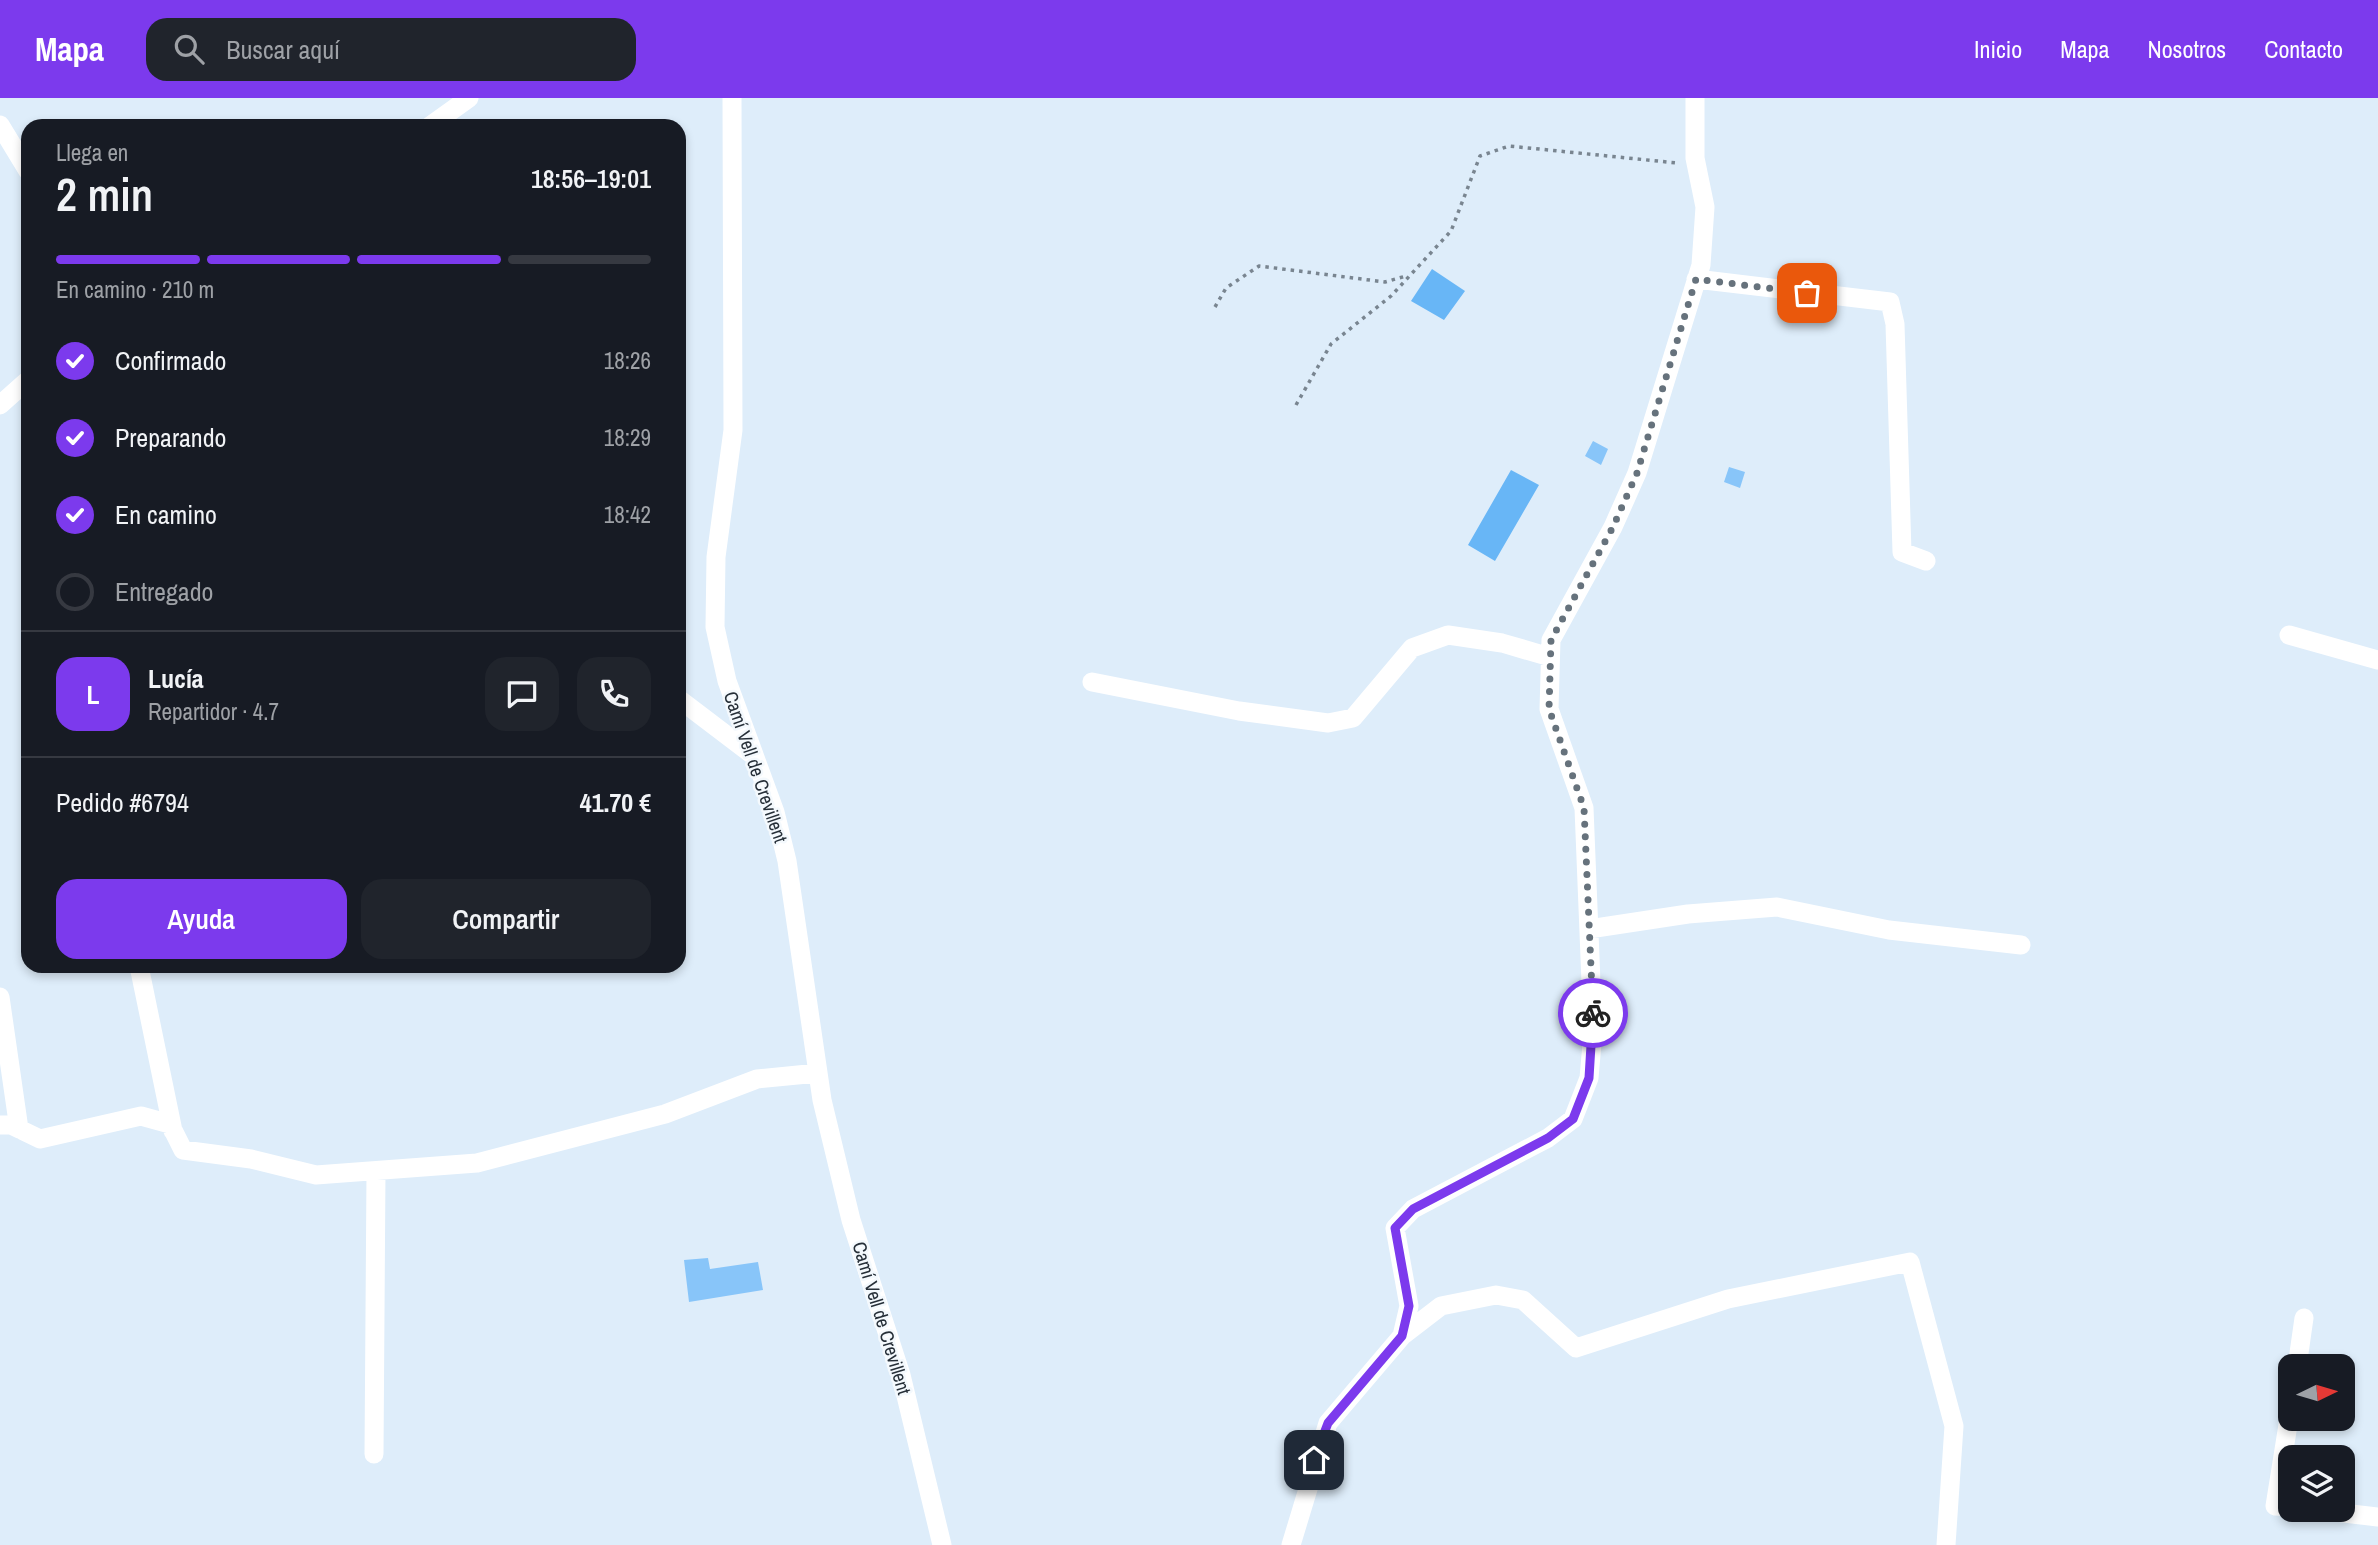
<!DOCTYPE html>
<html lang="es">
<meta charset="utf-8">
<style>
:root{--surface:#171b24;--page:#20242c;--text:#f1f3f6;--muted:#9ea1a6;--line:#363941;--accent:#7c3aed}
body{margin:0;font-family:"Archivo Narrow",sans-serif;background:var(--page);color:var(--text);height:100vh;display:flex;flex-direction:column;font-size:26px;white-space:nowrap}
*{box-sizing:border-box;margin:0}
p{font-size:23px;color:var(--muted)}
.icon{flex:none;width:38px;height:38px;fill:none;stroke:currentColor;stroke-width:2;stroke-linecap:round;stroke-linejoin:round}
.map{position:relative;flex:1;overflow:hidden}
.details{position:absolute;left:21px;top:21px;width:665px;height:854px;display:flex;flex-direction:column;background:var(--surface);border-radius:21px;box-shadow:0 4px 10px #0003}
.details>*{flex:none}
.needle{width:46px;rotate:85deg}
.tools{position:absolute;left:2278px;top:1256px;display:grid;gap:14px}
.tools a{display:grid;place-items:center;width:77px;height:77px;border-radius:14px;background:var(--surface);box-shadow:0 4px 10px #0003;font-size:35px}
.pin{position:absolute;display:grid;place-items:center;width:60px;height:60px;color:#fff;margin:-30px;border-radius:14px;box-shadow:0 4px 10px #0006}
.courier{position:absolute;display:grid;place-items:center;width:70px;height:70px;margin:-35px;border:5px solid #7c3aed;border-radius:50%;background:#fff;color:#222;box-shadow:0 2px 9px #0007}
.summary em{font-style:normal;font-weight:600}
.summary div{display:flex;flex-direction:column-reverse}
.summary{display:flex;align-items:center;justify-content:space-between;height:119px;padding:0 35px}
h1{font-size:46px;font-weight:600;line-height:52px}
.bar{display:grid;grid-template-columns:repeat(4,1fr);gap:10px 7px;align-content:center;height:84px;padding:0 35px}
.bar i{height:9px;border-radius:5px;background:var(--line)}
.bar .current{background:var(--accent)}
.bar p{grid-column:span 4}
.line{display:flex;align-items:center;gap:18px;padding:0 35px;border-top:2px solid var(--line)}
.line div{flex:1}
.round{display:grid;place-items:center;flex:none;width:74px;height:74px;border-radius:21px;background:var(--page)}
ol{padding:0 35px;list-style:none}
li{display:flex;align-items:center;gap:21px;height:77px}
li p{margin-inline-start:auto}
li .icon{padding:7px;border-radius:50%;background:var(--accent);color:#fff;stroke-width:4}
li:last-child{color:var(--muted)}
li i{width:38px;height:38px;border:4px solid var(--line);border-radius:50%}
.cta{display:flex;gap:14px;margin-top:auto;padding:14px 35px}
.cta a{flex:1;height:80px;border-radius:21px;background:var(--accent);color:#fff;font-size:28px;font-weight:600;line-height:80px;text-align:center}
.cta a+a{background:var(--page);color:var(--text)}
header{display:flex;align-items:center;gap:42px;box-sizing:border-box;height:98px;padding:0 35px;background:var(--accent);color:#fff}
header strong{font-size:33px}
nav{display:flex;gap:38px;margin-inline-start:auto;font-size:24px}
.search{width:490px;height:63px;background:var(--page);display:flex;align-items:center;gap:18px;box-sizing:border-box;padding:0 24px;border-radius:21px;color:var(--muted);font-size:26px}
.map>svg:first-child{display:block}
.water{fill:#68b6f6}
.building{fill:#88c5f9}
.lines{fill:none;stroke-linecap:round;stroke-linejoin:round}
.path{stroke:#798590;stroke-width:3.5;stroke-dasharray:3.5 5;stroke-linecap:butt}
.minor{stroke:#fff;stroke-width:19}
.done{stroke:#66727c;stroke-width:7;stroke-dasharray:0 12.6}
.route{stroke:#7c3aed;stroke-width:9}
.labels{text-anchor:middle;stroke-width:5;stroke-linejoin:round;paint-order:stroke}
.street-label{font-size:19px;fill:#262f38;stroke:#f4f9fd}
</style>
<header>
<strong>Mapa</strong>
<div class="search"><svg class="icon" aria-label="search" viewBox="0 0 24 24"><circle cx="10" cy="10" r="6"/><path d="M15 15l6 6"/></svg>Buscar aquí</div>
<nav><a>Inicio</a><a>Mapa</a><a>Nosotros</a><a>Contacto</a></nav>
</header>
<div class="map">
<svg width="2378" height="1447" viewBox="0 0 2378 1447">
<rect width="100%" height="100%" fill="#deedfa"/>
<!-- water -->
<path class="water" d="M1432 171 1465 193 1444 222 1411 203Z
M1511 372 1539 387 1495 463 1468 447Z"/>
<!-- building -->
<path class="building" d="M1593 343 1608 351 1601 367 1585 358Z
M1729 369 1745 374 1740 390 1724 384Z
M708 1160 710 1171 758 1164 763 1192 689 1204 684 1162Z"/>
<g class="lines">
<!-- path -->
<path class="path" d="M1215 209 1226 190 1259 168 1385 184 1406 178
M1296 307 1331 246 1391 198 1451 133 1480 58 1509 48 1677 65"/>
<!-- minor -->
<path class="minor" d="M732 0 733 332 716 459 715 529 727 583 775 714 787 763 822 1002 851 1122 901 1277 942 1447
M0 27 28 73
M430 28 469 0
M1696 181 1890 204 1895 226 1902 454 1926 463
M0 307 28 282
M2289 537 2378 562
M1092 584 1239 613 1328 625 1353 620 1412 550 1448 537 1502 545 1550 559
M679 601 754 658
M1589 831 1688 816 1777 809 1889 832 2021 847
M139 868 173 1033
M0 899 19 1031
M0 1027H11L40 1041 141 1018 170 1026 183 1052 251 1061 316 1077 477 1065 665 1016 757 981 818 975
M1402 1238 1441 1208 1496 1197 1523 1202 1576 1250 1728 1201 1910 1164 1954 1328 1946 1447
M2297 1269 2304 1220
M2291 1308 2275 1408 2291 1409
M374 1356 376 1074
M2318 1412 2378 1419
M1291 1447 1328 1325 1402 1238 1409 1208 1395 1130 1413 1111 1548 1040 1573 1021 1589 980 1593 934 1584 710 1549 611 1551 542 1613 429 1637 375 1701 167 1705 109 1695 60V0"/>
</g>
<g class="lines">
<!-- done -->
<path class="done" d="M1593 915 1584 710 1549 611 1551 542 1613 429 1637 375 1696 181 1807 195"/>
<!-- route -->
<path class="route" d="M1314 1362 1328 1325 1402 1238 1409 1208 1395 1130 1413 1111 1548 1040 1573 1021 1589 980 1593 915"/>
</g>
<g class="labels">
<!-- street labels -->
<g class="street-label">
<text transform="translate(756 669) rotate(71)" y="7">Camí Vell de Crevillent</text>
<text transform="translate(882 1220) rotate(73)" y="7">Camí Vell de Crevillent</text>
</g>
</g>
</svg>
<div class="tools">
<a><svg class="needle" viewBox="-14 -14 28 28"><path d="M0-13l5 13h-10z" fill="#e53935"/><path d="M0 13l5-13h-10z" fill="#9ea1a6"/></svg></a>
<a><svg class="icon" aria-label="layers" viewBox="0 0 24 24"><path d="M12 4l9 5-9 5-9-5zM3 14l9 5 9-5"/></svg></a>
</div>
<div class="pin" style="left:1807px;top:195px;background:#ea580c"><svg class="icon" aria-label="bag" viewBox="0 0 24 24"><path d="M5 8h14l-1 12H6zM9 8a3 3 0 0 1 6 0"/></svg></div>
<div class="pin" style="left:1314px;top:1362px;background:#1f2937"><svg class="icon" aria-label="home" viewBox="0 0 24 24"><path d="M3 11l9-7 9 7M6 9v11h12V9"/></svg></div>
<div class="courier" style="left:1593px;top:915px"><svg class="icon" aria-label="bike" viewBox="0 0 24 24"><circle cx="6" cy="16" r="4"/><circle cx="18" cy="16" r="4"/><path d="M6 16l4-8h5l3 8M10 8l3 8H6M13 5h3"/></svg></div>
<section class="details">
<div class="summary"><div><h1>2 min</h1><p>Llega en</p></div><em>18:56–19:01</em></div>
<div class="bar"><i class="current"></i><i class="current"></i><i class="current"></i><i></i><p>En camino · 210 m</p></div>
<ol>
<li><svg class="icon" aria-label="check" viewBox="0 0 24 24"><path d="M5 12l5 5 9-10"/></svg>Confirmado<p>18:26</p></li>
<li><svg class="icon" aria-label="check" viewBox="0 0 24 24"><path d="M5 12l5 5 9-10"/></svg>Preparando<p>18:29</p></li>
<li><svg class="icon" aria-label="check" viewBox="0 0 24 24"><path d="M5 12l5 5 9-10"/></svg>En camino<p>18:42</p></li>
<li><i></i>Entregado</li>
</ol>
<div class="line" style="height:126px"><b class="round" style="background:var(--accent);color:#fff">L</b><div><b>Lucía</b><p>Repartidor · 4.7</p></div><a class="round"><svg class="icon" aria-label="chat" viewBox="0 0 24 24"><path d="M4 5h16v11H9l-5 4z"/></svg></a><a class="round"><svg class="icon" aria-label="phone" viewBox="0 0 24 24"><path d="M5 4h4l2 5-3 2q2 4 5 5l2-3 5 2v4C11 20 4 13 5 4z"/></svg></a></div>
<div class="line" style="height:91px"><div>Pedido #6794</div><b>41.70 €</b></div>
<div class="cta"><a>Ayuda</a><a>Compartir</a></div>
</section>
</div>
